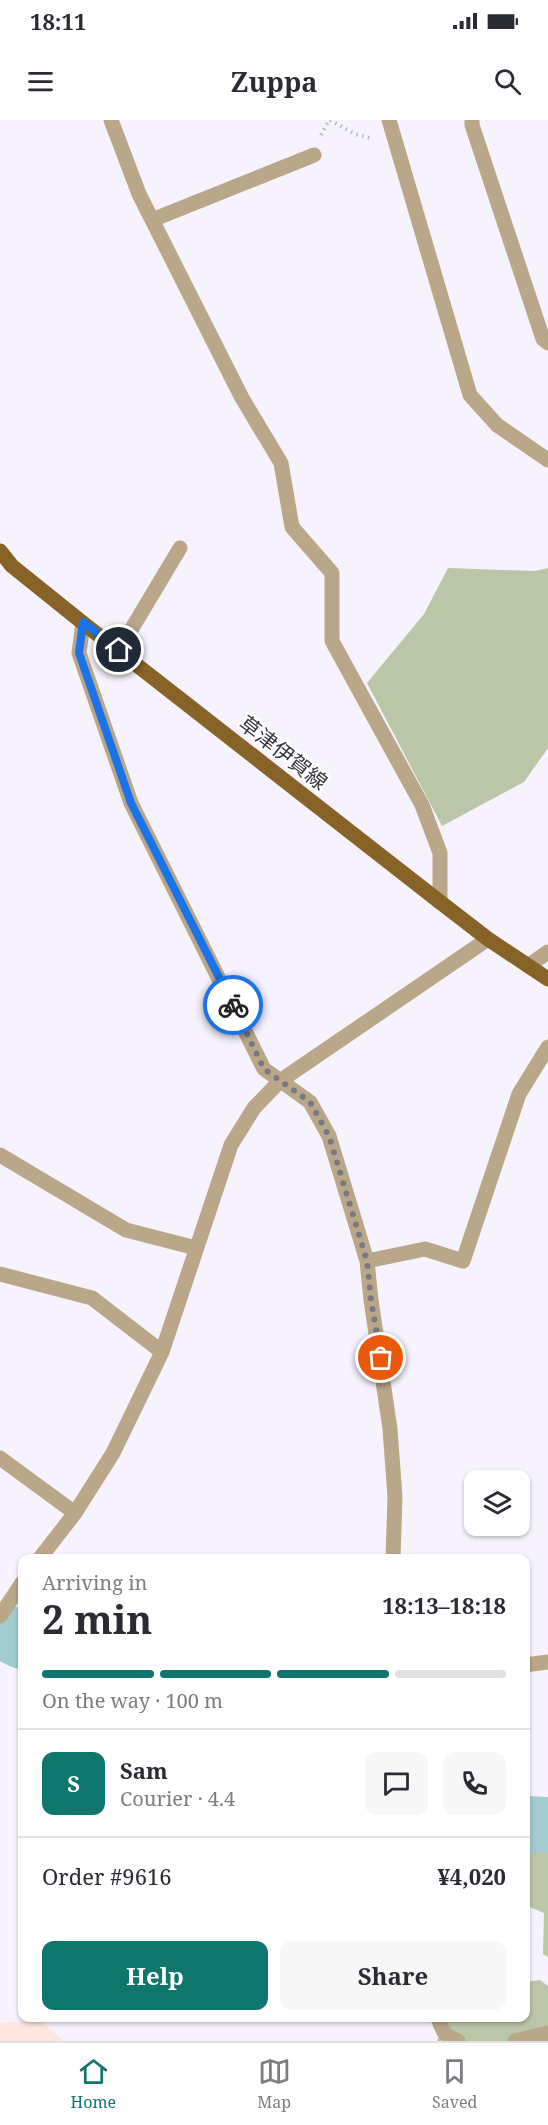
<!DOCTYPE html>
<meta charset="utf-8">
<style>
:root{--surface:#fff;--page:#f7f7f7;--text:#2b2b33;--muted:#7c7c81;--line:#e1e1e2;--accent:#0f766e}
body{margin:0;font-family:"Noto Serif","Noto Sans JP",serif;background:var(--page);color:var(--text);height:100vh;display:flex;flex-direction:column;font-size:22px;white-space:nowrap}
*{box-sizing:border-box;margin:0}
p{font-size:20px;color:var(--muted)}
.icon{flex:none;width:33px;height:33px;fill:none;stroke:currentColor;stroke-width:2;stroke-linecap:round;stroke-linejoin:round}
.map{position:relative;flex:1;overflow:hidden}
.details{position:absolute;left:18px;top:1434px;width:512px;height:468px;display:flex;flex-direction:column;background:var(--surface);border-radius:12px;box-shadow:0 2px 4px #0004}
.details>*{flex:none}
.controls{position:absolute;left:464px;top:1350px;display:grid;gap:12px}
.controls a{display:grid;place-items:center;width:66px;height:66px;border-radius:12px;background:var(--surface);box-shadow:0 2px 4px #0004;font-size:30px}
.pin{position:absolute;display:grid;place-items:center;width:51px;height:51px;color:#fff;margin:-26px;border:3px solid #fff;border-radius:50%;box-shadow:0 2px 6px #0007}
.courier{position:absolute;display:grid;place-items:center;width:60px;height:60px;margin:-30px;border:4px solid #1a73e8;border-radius:50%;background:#fff;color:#222;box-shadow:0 2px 8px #0007}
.headline em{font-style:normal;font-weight:700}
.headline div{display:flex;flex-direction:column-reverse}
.headline{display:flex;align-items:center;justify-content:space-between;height:102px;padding:0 24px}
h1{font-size:39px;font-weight:700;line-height:45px}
.bar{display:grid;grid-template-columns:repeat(4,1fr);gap:9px 6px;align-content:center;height:72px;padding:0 24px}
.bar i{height:8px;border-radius:4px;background:var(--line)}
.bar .current{background:var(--accent)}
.bar p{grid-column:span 4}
.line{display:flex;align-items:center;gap:15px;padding:0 24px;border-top:2px solid var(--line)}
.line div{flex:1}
.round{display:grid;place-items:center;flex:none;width:63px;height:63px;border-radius:12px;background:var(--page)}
.cta{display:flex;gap:12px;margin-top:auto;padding:12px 24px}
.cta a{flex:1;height:69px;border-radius:12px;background:var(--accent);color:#fff;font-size:24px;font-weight:700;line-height:69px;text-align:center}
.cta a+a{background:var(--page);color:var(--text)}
.status{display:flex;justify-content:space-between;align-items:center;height:42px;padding:0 30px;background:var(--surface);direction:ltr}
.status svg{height:16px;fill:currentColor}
header{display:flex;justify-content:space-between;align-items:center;height:78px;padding:0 24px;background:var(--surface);font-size:27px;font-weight:700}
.menu{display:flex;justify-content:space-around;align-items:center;height:84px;border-top:2px solid var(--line);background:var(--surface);font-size:16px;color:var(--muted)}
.menu a{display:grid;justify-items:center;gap:3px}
.menu .current{color:var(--accent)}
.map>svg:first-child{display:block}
.education{fill:#fee5dd}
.forest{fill:#bac6a7}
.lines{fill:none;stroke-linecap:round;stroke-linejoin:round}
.river{stroke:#a1ccd0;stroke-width:56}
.path{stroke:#bbb8c3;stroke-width:4;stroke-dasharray:1.5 4.5;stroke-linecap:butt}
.minor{stroke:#baa688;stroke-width:15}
.primary{stroke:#876327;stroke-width:15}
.done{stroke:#7a7882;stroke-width:6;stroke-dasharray:0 10.8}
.route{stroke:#1a73e8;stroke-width:8}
.labels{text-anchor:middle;stroke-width:5;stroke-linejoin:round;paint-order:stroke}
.street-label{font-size:21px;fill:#38353f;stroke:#fff}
</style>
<div class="status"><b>18:11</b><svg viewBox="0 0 49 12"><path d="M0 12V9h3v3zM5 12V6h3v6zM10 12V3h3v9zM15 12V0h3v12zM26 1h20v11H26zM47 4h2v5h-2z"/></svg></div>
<header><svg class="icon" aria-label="menu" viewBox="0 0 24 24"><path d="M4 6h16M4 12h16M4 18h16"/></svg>Zuppa<svg class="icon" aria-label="search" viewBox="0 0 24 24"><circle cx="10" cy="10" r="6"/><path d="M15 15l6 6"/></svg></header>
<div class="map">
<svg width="548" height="1921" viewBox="0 0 548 1921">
<rect width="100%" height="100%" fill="#f6f3fe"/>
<!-- education -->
<path class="education" d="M41 1901 63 1921H0V1903Z"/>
<!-- forest -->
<path class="forest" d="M448 448 535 451 548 448V628L524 662 442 706 367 563 424 494Z
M525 1699 548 1700V1837L543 1834 544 1793 525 1785Z
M540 1860 548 1866V1921H437L445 1898H525V1862Z"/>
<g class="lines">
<!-- river -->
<path class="river" d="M0 1510 22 1521
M525 1704 548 1705"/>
<!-- path -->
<path class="path" d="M330 0 355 14 370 18
M321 15 329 0"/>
<!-- minor -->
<path class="minor" d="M111 0 139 74 242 278 281 343 292 407 332 453V521L422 685 440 733V782
M389 0 470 275 497 305 548 340
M472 0V5L543 219 548 223
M152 100 314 35
M83 503 79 533 131 683 264 949 310 982 329 1016 367 1141 371 1180 390 1309 395 1377 393 1438
M119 530 180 428
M528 846 548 832
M0 1035 126 1110 196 1128
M367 1141 425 1129 463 1141 519 974 548 927
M0 1154 92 1178 162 1232
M0 1338 75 1393
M40 1438 75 1393 113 1333 162 1232 231 1025 254 988 280 961 488 819
M0 1496 22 1463
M525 1545 548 1542
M438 1898C442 1911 445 1916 458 1921
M515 1921 548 1913"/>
<!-- primary -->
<path class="primary" d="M0 431 12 446 83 503 440 782 488 819 548 859"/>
</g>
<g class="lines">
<!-- done -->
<path class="done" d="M233 885 264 949 310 982 329 1016 367 1141 371 1180 381 1238"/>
<!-- route -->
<path class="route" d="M119 530 83 502 79 533 131 683 233 885"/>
</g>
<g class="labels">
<!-- street labels -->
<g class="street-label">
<text transform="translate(283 633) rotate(38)" y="7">草津伊賀線</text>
</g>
</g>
</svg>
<div class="controls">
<a><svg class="icon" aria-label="layers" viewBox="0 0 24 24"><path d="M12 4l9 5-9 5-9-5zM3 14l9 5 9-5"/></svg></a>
</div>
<div class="pin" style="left:381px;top:1238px;background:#ea580c"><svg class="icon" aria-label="bag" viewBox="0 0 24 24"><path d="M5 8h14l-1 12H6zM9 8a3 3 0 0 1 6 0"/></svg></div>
<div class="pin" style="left:119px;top:530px;background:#1f2937"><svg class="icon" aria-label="home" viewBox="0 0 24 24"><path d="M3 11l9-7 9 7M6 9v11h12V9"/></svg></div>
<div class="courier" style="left:233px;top:885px"><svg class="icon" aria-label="bike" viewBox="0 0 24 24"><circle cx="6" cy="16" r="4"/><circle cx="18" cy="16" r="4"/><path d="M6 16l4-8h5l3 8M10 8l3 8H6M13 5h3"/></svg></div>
<section class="details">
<div class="headline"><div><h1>2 min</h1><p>Arriving in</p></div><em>18:13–18:18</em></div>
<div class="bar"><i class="current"></i><i class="current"></i><i class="current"></i><i></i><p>On the way · 100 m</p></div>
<div class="line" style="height:108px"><b class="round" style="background:var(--accent);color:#fff">S</b><div><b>Sam</b><p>Courier · 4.4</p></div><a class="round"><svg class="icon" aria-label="chat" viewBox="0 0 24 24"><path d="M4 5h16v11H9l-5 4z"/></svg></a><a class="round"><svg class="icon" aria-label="phone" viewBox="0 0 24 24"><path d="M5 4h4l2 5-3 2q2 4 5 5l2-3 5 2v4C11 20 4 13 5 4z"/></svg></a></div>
<div class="line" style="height:78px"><div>Order #9616</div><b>¥4,020</b></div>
<div class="cta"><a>Help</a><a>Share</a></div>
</section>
</div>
<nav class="menu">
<a class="current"><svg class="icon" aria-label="home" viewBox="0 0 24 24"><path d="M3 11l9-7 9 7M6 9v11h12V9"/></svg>Home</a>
<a><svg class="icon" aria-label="map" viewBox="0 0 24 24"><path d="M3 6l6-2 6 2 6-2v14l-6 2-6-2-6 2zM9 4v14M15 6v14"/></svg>Map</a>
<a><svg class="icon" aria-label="saved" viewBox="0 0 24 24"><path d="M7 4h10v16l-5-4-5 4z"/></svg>Saved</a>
</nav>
